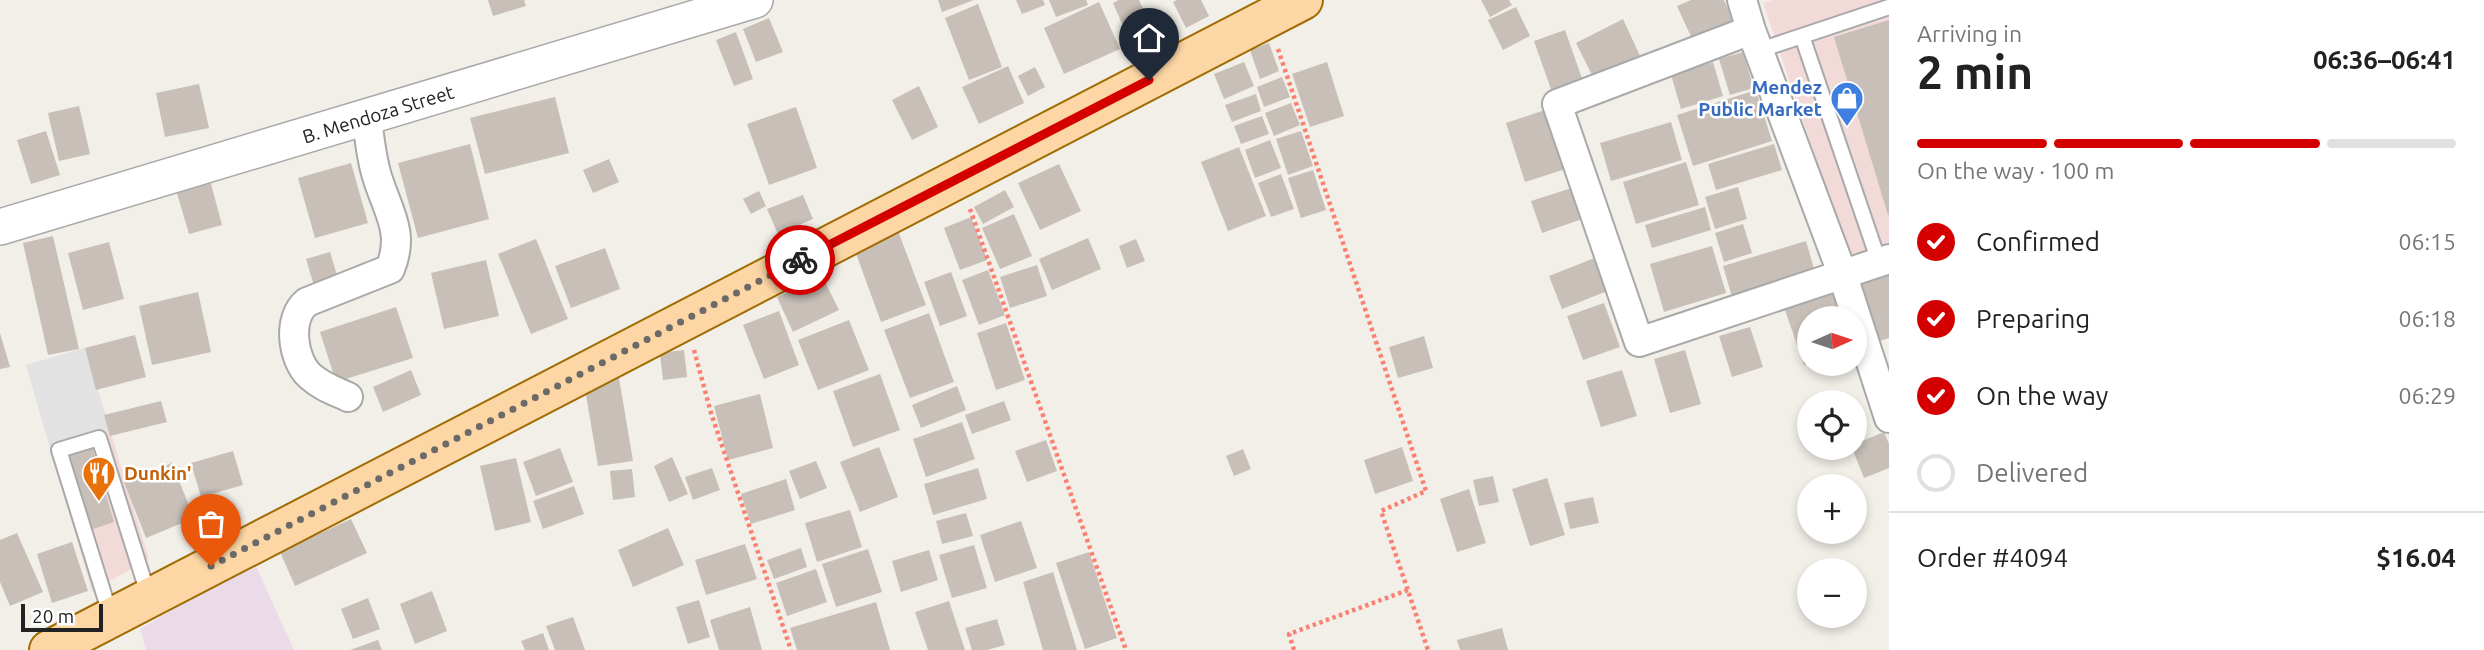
<!DOCTYPE html>
<meta charset="utf-8">
<style>
:root{--surface:#fff;--page:#f6f6f6;--text:#222;--muted:#767676;--line:#e0e0e0;--accent:#d40000}
body{margin:0;font-family:Ubuntu,sans-serif;background:var(--page);color:var(--text);height:100vh;display:flex;flex-direction:column;font-size:26px;white-space:nowrap}
*{box-sizing:border-box;margin:0}
p{font-size:23px;color:var(--muted)}
.icon{flex:none;width:38px;height:38px;fill:none;stroke:currentColor;stroke-width:2;stroke-linecap:round;stroke-linejoin:round}
.map{position:relative;flex:1;overflow:hidden}
.drawer{display:flex;flex-direction:column;background:var(--surface);width:595px}
.drawer>*{flex:none}
.needle{width:46px;rotate:87deg}
.tools{position:absolute;left:1797px;top:306px;display:grid;gap:14px}
.tools a{display:grid;place-items:center;width:70px;height:70px;border-radius:50%;background:var(--surface);box-shadow:0 4px 10px #0003;font-size:35px}
.scale{position:absolute;left:21px;bottom:18px;width:82px;box-sizing:border-box;padding-left:7px;border:4px solid #222;border-top:0;font-size:19px;line-height:24px;white-space:nowrap;color:#222;-webkit-text-stroke:5px #fff;paint-order:stroke}
.pin{position:absolute;display:grid;place-items:center;width:60px;height:60px;color:#fff;margin:-72px -30px;border-radius:50% 50% 50% 0;rotate:-45deg;box-shadow:0 0 7px #0007}
.pin .icon{rotate:45deg}
.courier{position:absolute;display:grid;place-items:center;width:70px;height:70px;margin:-35px;border:5px solid #d40000;border-radius:50%;background:#fff;color:#222;box-shadow:0 2px 9px #0007}
.summary em{font-style:normal;font-weight:700}
.summary div{display:flex;flex-direction:column-reverse}
.summary{display:flex;align-items:center;justify-content:space-between;height:119px;padding:0 28px}
h1{font-size:46px;font-weight:700;line-height:52px}
.bar{display:grid;grid-template-columns:repeat(4,1fr);gap:10px 7px;align-content:center;height:84px;padding:0 28px}
.bar i{height:9px;border-radius:5px;background:var(--line)}
.bar .active{background:var(--accent)}
.bar p{grid-column:span 4}
.line{display:flex;align-items:center;gap:18px;padding:0 28px;border-top:2px solid var(--line)}
.line div{flex:1}
ol{padding:0 28px;list-style:none}
li{display:flex;align-items:center;gap:21px;height:77px}
li p{margin-inline-start:auto}
li .icon{padding:7px;border-radius:50%;background:var(--accent);color:#fff;stroke-width:4}
li:last-child{color:var(--muted)}
li i{width:38px;height:38px;border:4px solid var(--line);border-radius:50%}
main{display:flex;flex:1;min-height:0}
.map>svg:first-child{display:block}
.commercial{fill:#f2dad9}
.industrial{fill:#ebdbe8}
.parking{fill:#e2e2e2}
.building{fill:#c7bfb8}
.lines{fill:none;stroke-linecap:round;stroke-linejoin:round}
.service-casing{stroke:#a9a9a9;stroke-width:18}
.minor-casing{stroke:#a9a9a9;stroke-width:32}
.tertiary-casing{stroke:#a9a9a9;stroke-width:38}
.primary-casing{stroke:#a06b00;stroke-width:42}
.path{stroke:#fa8072;stroke-width:4.5;stroke-dasharray:3.5 3.5;stroke-linecap:butt}
.service{stroke:#fff;stroke-width:14}
.minor{stroke:#fff;stroke-width:28}
.tertiary{stroke:#fff;stroke-width:35}
.primary{stroke:#fcd6a4;stroke-width:38}
.done{stroke:#6b6a68;stroke-width:7;stroke-dasharray:0 12.6}
.route{stroke:#d40000;stroke-width:9}
.labels{text-anchor:middle;stroke-width:5;stroke-linejoin:round;paint-order:stroke}
.shop-label{font-size:19px;font-weight:bold;fill:#366cbe;stroke:#fff;text-anchor:end}
.street-label{font-size:19px;fill:#222;stroke:#fff}
.food-label{font-size:19px;font-weight:bold;fill:#c56008;stroke:#fff;text-anchor:start}
</style>
<main>
<div class="map">
<svg width="1889" height="650" viewBox="0 0 1889 650">
<rect width="100%" height="100%" fill="#f2efe9"/>
<!-- commercial -->
<path class="commercial" d="M1772 0H1889V252L1852 264 1763 3Z
M85 348 149 559 92 591 26 365Z"/>
<!-- industrial -->
<path class="industrial" d="M254 562 294 650H146L140 629Z"/>
<!-- parking -->
<path class="parking" d="M85 348 110 429 50 447 26 365Z"/>
<!-- building -->
<path class="building" d="M488 0H524L526 6 493 16Z
M938 0H974L942 12Z
M1016 0H1043L1045 5 1022 14Z
M1049 0H1086L1088 5 1056 17Z
M1119 0H1139L1149 22 1126 33 1113 3Z
M1177 0H1201L1209 16 1186 28 1173 2Z
M1481 0H1509L1512 5 1490 17Z
M1691 0H1724L1734 22 1693 41 1677 6Z
M1099 2 1120 49 1064 74 1044 28Z
M978 4 1002 67 969 80 945 18Z
M1516 7 1530 36 1503 50 1488 20Z
M769 18 783 52 756 62 743 29Z
M1623 19 1640 56 1594 79 1576 43Z
M1889 20V215H1888L1834 37Z
M1565 30 1584 84 1553 95 1534 41Z
M736 32 753 79 734 86 716 40Z
M1269 43 1279 71 1260 79 1250 50Z
M1743 52 1754 88 1730 95 1719 59Z
M1244 62 1254 86 1224 99 1214 74Z
M1327 62 1344 116 1310 127 1292 74Z
M1713 62 1723 96 1681 109 1671 75Z
M1008 66 1024 103 979 124 962 87Z
M1035 67 1045 87 1028 96 1018 76Z
M1282 77 1290 97 1264 107 1257 87Z
M199 84 209 128 165 137 156 93Z
M919 86 938 127 912 140 892 100Z
M1756 90 1772 141 1693 166 1677 115Z
M1256 94 1261 111 1232 122 1225 105Z
M555 97 569 153 485 174 470 118Z
M1291 103 1300 125 1274 136 1265 113Z
M79 106 90 154 59 161 48 113Z
M796 107 817 168 769 185 747 124Z
M1554 107 1572 167 1525 182 1506 123Z
M1262 116 1269 134 1241 144 1234 126Z
M1671 122 1682 160 1611 181 1600 143Z
M46 131 60 175 31 184 17 140Z
M1301 131 1313 166 1288 175 1276 139Z
M1270 140 1281 168 1255 178 1245 150Z
M470 144 489 219 418 238 398 163Z
M1774 144 1782 170 1716 190 1708 164Z
M1239 147 1266 216 1228 231 1201 162Z
M609 159 619 182 593 193 583 170Z
M1686 162 1699 205 1636 224 1623 182Z
M351 163 368 223 315 238 298 178Z
M1059 164 1081 211 1040 230 1018 183Z
M1313 170 1326 210 1301 218 1288 178Z
M1281 174 1294 209 1271 217 1258 183Z
M210 180 222 225 189 234 176 190Z
M1578 186 1588 217 1542 233 1531 201Z
M1738 187 1747 219 1715 229 1705 197Z
M1005 190 1014 207 983 224 974 207Z
M759 191 766 206 751 214 743 199Z
M803 195 813 219 778 234 767 209Z
M1705 207 1711 230 1652 248 1645 225Z
M1014 214 1032 256 1000 269 982 228Z
M971 217 987 260 960 270 944 228Z
M1743 224 1752 253 1724 262 1715 233Z
M898 231 926 305 881 322 854 248Z
M53 236 79 349 48 355 23 243Z
M1088 238 1101 269 1052 290 1039 259Z
M536 239 568 319 531 334 498 254Z
M1136 239 1145 261 1127 268 1119 246Z
M1806 241 1815 272 1732 297 1723 266Z
M109 242 124 299 83 310 68 253Z
M1712 246 1726 293 1664 312 1650 264Z
M605 248 620 289 571 308 555 266Z
M330 252 339 282 315 289 306 259Z
M1597 257 1610 290 1562 309 1549 276Z
M486 260 499 316 444 329 431 273Z
M1037 265 1047 296 1010 308 1000 277Z
M988 270 1005 315 979 325 962 280Z
M951 272 967 316 940 326 924 282Z
M1889 274V338L1874 343 1856 285Z
M822 276 839 310 793 332 777 297Z
M1842 291 1851 318H1810V363L1804 365 1785 310Z
M198 292 211 352 152 365 139 306Z
M1604 303 1620 347 1583 360 1567 316Z
M396 307 413 358 336 382 320 332Z
M779 311 799 365 764 379 743 325Z
M929 313 954 382 910 398 884 330Z
M849 320 869 370 818 390 798 340Z
M1006 323 1025 380 996 390 977 333Z
M1750 327 1763 367 1732 377 1719 336Z
M0 333 10 367 0 369Z
M135 335 146 377 96 390 85 348Z
M1424 336 1433 368 1398 378 1389 347Z
M684 350 687 377 663 380 660 353Z
M1685 350 1701 404 1670 413 1654 359Z
M411 370 421 395 383 412 373 387Z
M1622 370 1637 416 1601 427 1586 381Z
M880 374 900 430 853 447 833 391Z
M619 378 633 461 598 466 584 383Z
M957 386 966 410 921 428 912 405Z
M760 394 773 448 728 460 714 406Z
M161 401 167 422 110 436 104 415Z
M1004 401 1011 420 972 434 965 415Z
M962 422 975 459 926 477 913 439Z
M1884 432 1889 444V468L1864 478 1852 448H1855V444Z
M1046 440 1057 471 1027 482 1015 451Z
M92 447 114 522 90 530 67 455Z
M879 447 898 497 860 512 840 462Z
M1402 447 1413 481 1375 494 1364 460Z
M560 448 573 482 536 496 523 462Z
M1243 449 1251 469 1234 476 1226 456Z
M233 451 243 485 201 497 191 463Z
M672 457 688 494 669 502 654 466Z
M516 458 531 522 495 531 480 466Z
M816 461 827 488 800 499 789 471Z
M172 463 194 518 146 538 124 482Z
M712 468 720 490 693 500 685 477Z
M978 468 987 499 933 515 924 484Z
M632 469 635 497 613 500 610 471Z
M1493 476 1499 502 1479 506 1473 480Z
M1547 478 1565 535 1530 546 1512 489Z
M786 479 795 510 751 524 741 494Z
M574 486 584 514 543 529 533 501Z
M1469 489 1486 543 1457 552 1440 499Z
M1593 497 1599 523 1570 529 1564 503Z
M850 510 862 547 817 562 805 523Z
M966 513 973 536 942 544 936 521Z
M351 519 367 553 295 586 280 552Z
M1021 521 1037 568 995 582 980 535Z
M668 528 684 565 633 587 618 550Z
M17 533 43 592 10 606 0 582V540Z
M72 542 88 591 52 603 37 554Z
M745 544 757 579 706 595 695 560Z
M974 545 987 588 952 598 939 555Z
M801 548 807 567 774 579 767 560Z
M868 549 882 592 836 607 822 564Z
M929 550 938 580 901 592 892 561Z
M1089 552 1117 638 1085 649 1056 563Z
M816 569 827 602 787 616 776 583Z
M1053 572 1077 650H1043L1023 582Z
M432 591 447 631 415 644 400 604Z
M368 598 380 629 353 639 341 609Z
M699 600 710 637 688 644 676 607Z
M949 601 965 650H928L915 612Z
M876 602 890 650H797L790 628Z
M750 607 762 650H719L710 620Z
M573 617 585 650H555L546 626Z
M997 619 1005 645 987 650H972L965 628Z
M1502 628 1508 650H1460L1457 640Z
M543 633 549 650H525L521 641Z
M378 640 382 650H350Z"/>
<g class="lines">
<defs>
<path id="service" d="M1802 36 1879 262
M1760 50 1889 7
M111 617 59 450 99 438 149 597"/>
<path id="minor" d="M1742 0 1751 30 1842 273 1889 418
M1751 30 1557 104 1639 342 1889 259
M348 397C335 391 321 386 310 376 292 359 287 318 307 302L390 269C406 231 386 209 376 173 371 155 369 136 367 118"/>
<path id="tertiary" d="M0 227 755 0"/>
<path id="primary" d="M49 650 1303 0"/>
</defs>
<!-- service casing -->
<use href="#service" class="service-casing"/>
<!-- minor casing -->
<use href="#minor" class="minor-casing"/>
<!-- tertiary casing -->
<use href="#tertiary" class="tertiary-casing"/>
<!-- primary casing -->
<use href="#primary" class="primary-casing"/>
<!-- path -->
<path class="path" d="M1278 49 1426 491 1381 511 1428 650
M970 209 1126 650
M694 350 711 413 791 650
M1294 650 1289 634 1408 590"/>
<!-- service -->
<use href="#service" class="service"/>
<!-- minor -->
<use href="#minor" class="minor"/>
<!-- tertiary -->
<use href="#tertiary" class="tertiary"/>
<!-- primary -->
<use href="#primary" class="primary"/>
</g>
<g class="lines">
<!-- done -->
<path class="done" d="M211 566 800 260"/>
<!-- route -->
<path class="route" d="M800 260 1149 80"/>
</g>
<!-- icons -->
<defs>
<symbol id="shop-pin" viewBox="-11 -11 22 30"><path d="M0 17L-7.5 6A9.5 9.5 0 1 1 7.5 6Z" fill="#3f7fe0" stroke="#fff"/><path d="M-5-2.5h2.3a2.7 3.5 0 0 1 5.4 0H5L5.5 6h-11ZM-1.5-2.5h3a1.5 2.3 0 0 0-3 0Z" fill="#fff"/></symbol>
<symbol id="restaurant-pin" viewBox="-11 -11 22 30"><path d="M0 17L-7.5 6A9.5 9.5 0 1 1 7.5 6Z" fill="#e8710a" stroke="#fff"/><path d="M-5-6h1v4h1v-4h1v4h1v-4h1v5L-1.5 .5V6h-2V.5L-5-1ZM5-6V6H3V1.5H1.5Q1.5-4 5-6Z" fill="#fff"/></symbol>
</defs>
<g fill-rule="evenodd">
<use href="#shop-pin" x="1828" y="79" width="38" height="52"/>
<use href="#restaurant-pin" x="80" y="454" width="38" height="52"/>
</g>
<g class="labels">
<!-- shop labels -->
<g class="shop-label">
<text x="1822" y="94">Mendez<tspan x="1822" dy="22">Public Market</tspan></text>
</g>
<!-- street labels -->
<g class="street-label">
<text transform="translate(378 114) rotate(-17)" y="7">B. Mendoza Street</text>
</g>
<!-- food labels -->
<g class="food-label">
<text x="124" y="480">Dunkin'</text>
</g>
</g>
</svg>
<div class="tools">
<a><svg class="needle" viewBox="-14 -14 28 28"><path d="M0-13l5 13h-10z" fill="#e53935"/><path d="M0 13l5-13h-10z" fill="#767676"/></svg></a>
<a><svg class="icon" aria-label="locate" viewBox="0 0 24 24"><circle cx="12" cy="12" r="6"/><path d="M12 2v4M12 18v4M2 12h4M18 12h4"/></svg></a>
<a>+</a>
<a>−</a>
</div>
<div class="scale">20 m</div>
<div class="pin" style="left:211px;top:566px;background:#ea580c"><svg class="icon" aria-label="bag" viewBox="0 0 24 24"><path d="M5 8h14l-1 12H6zM9 8a3 3 0 0 1 6 0"/></svg></div>
<div class="pin" style="left:1149px;top:80px;background:#1f2937"><svg class="icon" aria-label="home" viewBox="0 0 24 24"><path d="M3 11l9-7 9 7M6 9v11h12V9"/></svg></div>
<div class="courier" style="left:800px;top:260px"><svg class="icon" aria-label="bike" viewBox="0 0 24 24"><circle cx="6" cy="16" r="4"/><circle cx="18" cy="16" r="4"/><path d="M6 16l4-8h5l3 8M10 8l3 8H6M13 5h3"/></svg></div>
</div>
<section class="drawer">
<div class="summary"><div><h1>2 min</h1><p>Arriving in</p></div><em>06:36–06:41</em></div>
<div class="bar"><i class="active"></i><i class="active"></i><i class="active"></i><i></i><p>On the way · 100 m</p></div>
<ol>
<li><svg class="icon" aria-label="check" viewBox="0 0 24 24"><path d="M5 12l5 5 9-10"/></svg>Confirmed<p>06:15</p></li>
<li><svg class="icon" aria-label="check" viewBox="0 0 24 24"><path d="M5 12l5 5 9-10"/></svg>Preparing<p>06:18</p></li>
<li><svg class="icon" aria-label="check" viewBox="0 0 24 24"><path d="M5 12l5 5 9-10"/></svg>On the way<p>06:29</p></li>
<li><i></i>Delivered</li>
</ol>
<div class="line" style="height:91px"><div>Order #4094</div><b>$16.04</b></div>
</section>
</main>
